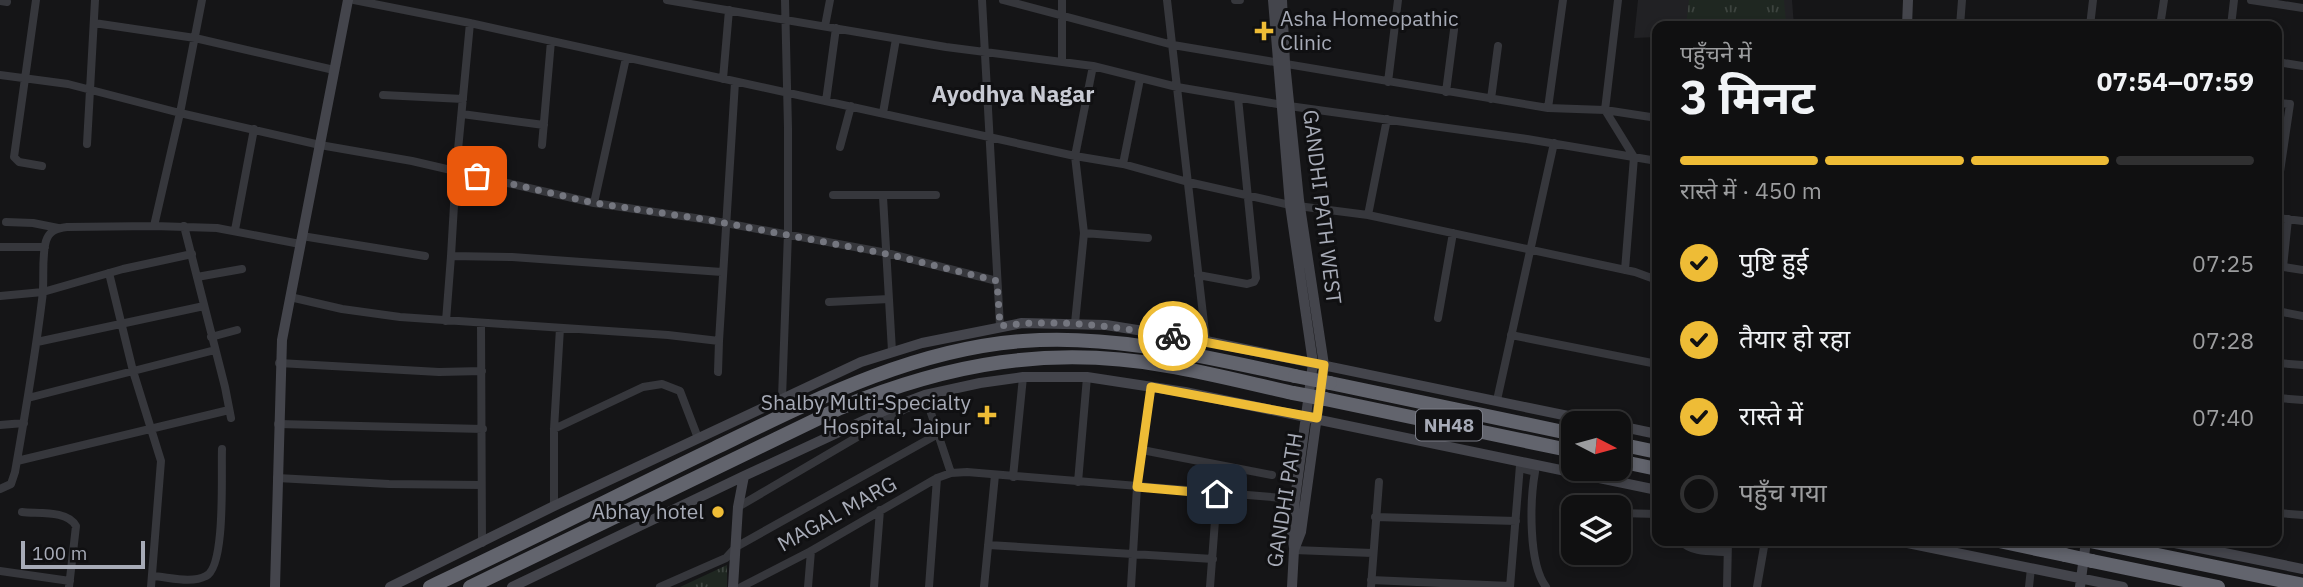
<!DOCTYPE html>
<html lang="hi">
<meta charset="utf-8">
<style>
:root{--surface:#101011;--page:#1e1e1f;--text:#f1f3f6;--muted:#9c9d9f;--line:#303031;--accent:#eebc36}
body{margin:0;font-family:"IBM Plex Sans","Noto Sans Devanagari",sans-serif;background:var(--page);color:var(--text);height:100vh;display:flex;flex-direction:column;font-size:26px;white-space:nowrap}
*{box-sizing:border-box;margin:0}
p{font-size:23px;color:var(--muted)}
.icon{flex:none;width:38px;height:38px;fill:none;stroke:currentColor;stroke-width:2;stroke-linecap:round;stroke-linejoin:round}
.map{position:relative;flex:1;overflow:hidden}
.sheet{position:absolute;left:1652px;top:21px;width:630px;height:525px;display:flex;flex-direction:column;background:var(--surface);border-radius:14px;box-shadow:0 4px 10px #0003,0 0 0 2px var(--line)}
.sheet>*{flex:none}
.needle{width:46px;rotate:96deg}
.tools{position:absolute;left:1561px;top:411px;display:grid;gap:14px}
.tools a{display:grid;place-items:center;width:70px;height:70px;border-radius:14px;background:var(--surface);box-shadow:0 4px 10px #0003,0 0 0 2px var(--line);font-size:35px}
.scale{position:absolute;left:21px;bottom:18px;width:124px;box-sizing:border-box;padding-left:7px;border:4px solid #a7abb7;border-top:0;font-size:19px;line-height:24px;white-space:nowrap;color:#a7abb7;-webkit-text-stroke:5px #101012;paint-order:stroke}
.pin{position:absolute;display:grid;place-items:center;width:60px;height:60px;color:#fff;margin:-30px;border-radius:14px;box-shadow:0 4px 10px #0006}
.courier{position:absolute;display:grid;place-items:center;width:70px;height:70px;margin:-35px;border:5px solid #eebc36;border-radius:50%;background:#fff;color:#222;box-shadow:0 2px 9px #0007}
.headline em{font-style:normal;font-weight:700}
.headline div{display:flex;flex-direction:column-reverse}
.headline{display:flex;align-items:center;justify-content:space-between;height:119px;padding:0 28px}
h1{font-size:46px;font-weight:700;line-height:52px}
.bar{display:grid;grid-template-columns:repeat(4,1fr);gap:10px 7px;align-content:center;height:84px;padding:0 28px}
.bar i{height:9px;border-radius:5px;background:var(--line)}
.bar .on{background:var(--accent)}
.bar p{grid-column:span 4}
ol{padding:0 28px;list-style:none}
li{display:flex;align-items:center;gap:21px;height:77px}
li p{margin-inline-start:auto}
li .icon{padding:7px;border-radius:50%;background:var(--accent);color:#111;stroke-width:4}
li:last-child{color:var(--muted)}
li i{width:38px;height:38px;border:4px solid var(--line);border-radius:50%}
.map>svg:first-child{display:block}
.built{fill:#212124}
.park{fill:url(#park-tufts)}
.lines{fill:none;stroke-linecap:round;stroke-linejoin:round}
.street{stroke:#36373c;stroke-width:8}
.secondary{stroke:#44454c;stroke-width:10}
.highway{stroke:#62646d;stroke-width:14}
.highway-bridge{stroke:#62646d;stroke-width:14}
.done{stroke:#74767f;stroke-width:7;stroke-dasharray:0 12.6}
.route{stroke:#eebc36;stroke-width:9}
.poi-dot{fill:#eebc36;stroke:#101012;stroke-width:2.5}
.labels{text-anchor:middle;stroke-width:6;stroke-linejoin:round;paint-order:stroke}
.shield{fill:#101012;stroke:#7a7c86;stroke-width:2}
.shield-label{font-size:19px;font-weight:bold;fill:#a7abb7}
.poi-label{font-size:21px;fill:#a7abb7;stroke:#101012;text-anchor:end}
.street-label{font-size:21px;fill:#a7abb7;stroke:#101012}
.neighbourhood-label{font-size:23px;font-weight:bold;fill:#c8cad3;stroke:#101012}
</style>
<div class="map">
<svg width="2303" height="587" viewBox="0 0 2303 587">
<defs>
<pattern id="park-tufts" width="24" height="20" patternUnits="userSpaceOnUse" patternTransform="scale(1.75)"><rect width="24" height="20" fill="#1f2721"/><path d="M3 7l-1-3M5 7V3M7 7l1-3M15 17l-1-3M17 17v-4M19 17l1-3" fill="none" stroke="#3d443f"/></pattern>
</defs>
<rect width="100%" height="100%" fill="#151517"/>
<!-- built -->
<path class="built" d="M1638 0H1792L1794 26H1657V37L1634 38Z"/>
<!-- park -->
<path class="park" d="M1689 0H1784L1786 23 1686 26Z
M727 565V587H680Z"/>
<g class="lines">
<!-- street -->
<path class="street" d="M36 0 14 157 19 162 42 166
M354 0 470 23 1075 156 1123 164 1188 182 1290 205 1368 215 1635 272 1657 280
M667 0 946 47 1093 66 1177 87 1289 106 1527 139 1657 161
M982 0 1000 326
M1003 0 1173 45 1548 108 1605 110 1657 118
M1062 0V62
M1167 0 1206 341
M1235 0H1240
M1618 0 1605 110 1634 157 1625 270
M2251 0 2303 8
M0 1 7 2
M94 23 195 38 334 70
M470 23 456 171 451 256 512 257 722 272
M1960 25 1974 26
M825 26 830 0
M1960 26 1962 0
M2090 26 2093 0
M2160 26 2164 0
M2231 26 2234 0
M2277 62 2303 66
M0 75 68 84 180 113 320 145 412 161 594 203 709 220 887 253 997 281
M723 79 729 10
M1388 82 1398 0
M1446 92 1454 30
M383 95 463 99
M1491 99 1498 46
M826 101 836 28
M2277 103 2290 104 2277 192
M1548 108 1563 0
M883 113 896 39
M462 114 544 125
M87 144 95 0
M542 145 551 41
M840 147 851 106
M1123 164 1140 79
M833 195H936
M883 197 892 351
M594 203 626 58
M1368 215 1387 119
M2277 218 2303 221
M6 222 33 223 58 228
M154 226 180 113 202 0
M184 226 225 387 231 418
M235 230 254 129
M1084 233 1148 238
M302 236 425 256
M0 247H45
M2277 266 2303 270
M2283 267 2288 219
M109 273 133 371 161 461 151 587
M1198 275 1247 284 1254 282 1256 278 1238 98
M197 277 242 269
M0 296 43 292 123 269 192 254
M290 297 342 309 400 317 668 335 719 341 735 82
M829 302 889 299
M2277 311 2303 316
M1438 318 1453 233
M446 321 451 256
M481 323 482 543
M1075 323 1084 233 1075 156 1093 66
M1511 335 1657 364
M211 337 237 330
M37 342 204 306
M279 363 439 372 482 371
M2277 363 2303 365
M718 372 719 341
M28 398 215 350
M782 398 788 233V128L785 0
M926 398 951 473
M2277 398 2303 400
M1497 400 1554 143
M278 424 483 429
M0 425 24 423
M554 429 643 387 662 384 680 391 698 438
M1142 450 1272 475
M17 461 229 410
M1520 468 1535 472C1530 500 1528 563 1546 587
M1013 477 1023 377
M277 478 389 484 481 485
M1078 482 1087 377
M0 489 11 484 15 472C25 415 35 358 42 300 45 282 41 259 46 241 49 231 57 228 67 227L154 226 217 228 300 244
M554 506V429L560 328
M738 507 905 409 928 402
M22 512C38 514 67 510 76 526L69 587
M1619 513 1657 514
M2277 513 2303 515
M1375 517 1516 521
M1681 541C1691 553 1712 551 1727 552
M988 545 1213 559
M1294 550 1372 553
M1579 558 1582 553
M0 571 70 581
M152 576C169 577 191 584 206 576 226 567 221 472 222 449
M1371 580 1510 586
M660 587 726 558 736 547 938 434
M741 587 811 551 937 478 951 473 967 472 1295 499
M808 587 811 551
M874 587 880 510
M929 587 937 478
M984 587 995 475
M1131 587 1137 487 1151 387
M1210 587 1217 494
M1371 587 1379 482
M1510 587 1520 465
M1727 587 1728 541
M1757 587 1765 541
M2029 587 2031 568"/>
<!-- secondary -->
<path class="secondary" d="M1273 0 1290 205 1313 363 1295 499 1292 532 1294 548
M1282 0 1285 63 1299 200 1324 365 1301 532 1294 550 1292 587
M1907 26 1908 0
M1619 426 1657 434
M1898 541 2123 587
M2165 541 2303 569
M275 587 282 340 348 0
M390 587 554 506 861 362 922 343 1022 323 1106 325 1206 341 1607 424
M512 587 744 476 893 407 925 395 980 383 1023 377H1087L1185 392 1657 490
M733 587 738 507 744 476
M2080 587 2086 541"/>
<!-- highway -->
<path class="highway" d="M1330 383 1573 434
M1325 399 1573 451
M1619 444 1657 452
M1619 461 1657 469
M1999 541 2065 555
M2090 541 2303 585
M2092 561 2218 587
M430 587C526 542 620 494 715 448 812 401 913 349 1023 341 1115 334 1205 357 1295 376
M470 587 840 408C949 363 1051 345 1168 366 1210 373 1252 384 1293 393"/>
<!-- highway-bridge -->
<path class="highway-bridge" d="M1295 376 1330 383
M1293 393 1325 399
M2065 555 2092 561"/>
</g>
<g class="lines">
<!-- done -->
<path class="done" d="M477 176 594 203 709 220 887 254 997 281 1000 326C1059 318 1115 327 1173 336"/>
<!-- route -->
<path class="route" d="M1173 336 1324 365 1317 418 1151 387 1137 487 1217 494"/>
</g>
<!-- markers -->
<g class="poi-dot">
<path d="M1260.5 20.5h7v7h7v7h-7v7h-7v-7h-7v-7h7z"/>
<path d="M983.5 404.5h7v7h7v7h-7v7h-7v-7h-7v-7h7z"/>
<circle cx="718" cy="512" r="7"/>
</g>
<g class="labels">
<!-- shield labels -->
<rect class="shield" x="1416" y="409.5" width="66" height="31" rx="5"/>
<g class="shield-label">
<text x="1449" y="432">NH48</text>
</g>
<!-- poi labels -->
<g class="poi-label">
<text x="1280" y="26" text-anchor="start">Asha Homeopathic<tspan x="1280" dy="24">Clinic</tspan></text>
<text x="971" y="410">Shalby Multi-Specialty<tspan x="971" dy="24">Hospital, Jaipur</tspan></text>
<text x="704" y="519">Abhay hotel</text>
</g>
<!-- street labels -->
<g class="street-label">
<text transform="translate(1322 207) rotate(83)" y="7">GANDHI PATH WEST</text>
<text transform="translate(1285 500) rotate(-81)" y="7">GANDHI PATH</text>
<text transform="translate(837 514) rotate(-29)" y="7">MAGAL MARG</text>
</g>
<!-- neighbourhood labels -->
<g class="neighbourhood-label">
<text x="1013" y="102">Ayodhya Nagar</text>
</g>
</g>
</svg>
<div class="tools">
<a><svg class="needle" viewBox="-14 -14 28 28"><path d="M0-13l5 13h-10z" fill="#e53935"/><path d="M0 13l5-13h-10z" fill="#9c9d9f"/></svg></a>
<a><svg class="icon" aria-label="layers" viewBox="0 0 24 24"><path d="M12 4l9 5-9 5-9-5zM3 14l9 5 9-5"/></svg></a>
</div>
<div class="scale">100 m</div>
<div class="pin" style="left:477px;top:176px;background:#ea580c"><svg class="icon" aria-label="bag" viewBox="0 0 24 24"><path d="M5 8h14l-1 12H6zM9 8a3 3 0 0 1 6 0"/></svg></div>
<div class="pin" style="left:1217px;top:494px;background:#1f2937"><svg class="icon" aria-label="home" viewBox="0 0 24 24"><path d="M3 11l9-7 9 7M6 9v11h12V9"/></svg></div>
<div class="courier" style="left:1173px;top:336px"><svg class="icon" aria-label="bike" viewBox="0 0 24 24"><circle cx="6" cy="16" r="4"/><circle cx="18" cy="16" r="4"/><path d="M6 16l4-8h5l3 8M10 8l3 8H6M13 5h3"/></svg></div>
<section class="sheet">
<div class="headline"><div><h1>3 मिनट</h1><p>पहुँचने में</p></div><em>07:54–07:59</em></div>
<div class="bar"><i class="on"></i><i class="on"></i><i class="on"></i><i></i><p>रास्ते में · 450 m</p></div>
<ol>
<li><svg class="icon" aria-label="check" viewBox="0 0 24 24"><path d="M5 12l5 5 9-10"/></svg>पुष्टि हुई<p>07:25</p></li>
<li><svg class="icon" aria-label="check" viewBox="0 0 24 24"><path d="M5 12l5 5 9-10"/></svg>तैयार हो रहा<p>07:28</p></li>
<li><svg class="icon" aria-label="check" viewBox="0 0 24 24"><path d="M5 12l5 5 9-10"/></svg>रास्ते में<p>07:40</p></li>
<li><i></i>पहुँच गया</li>
</ol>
</section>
</div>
